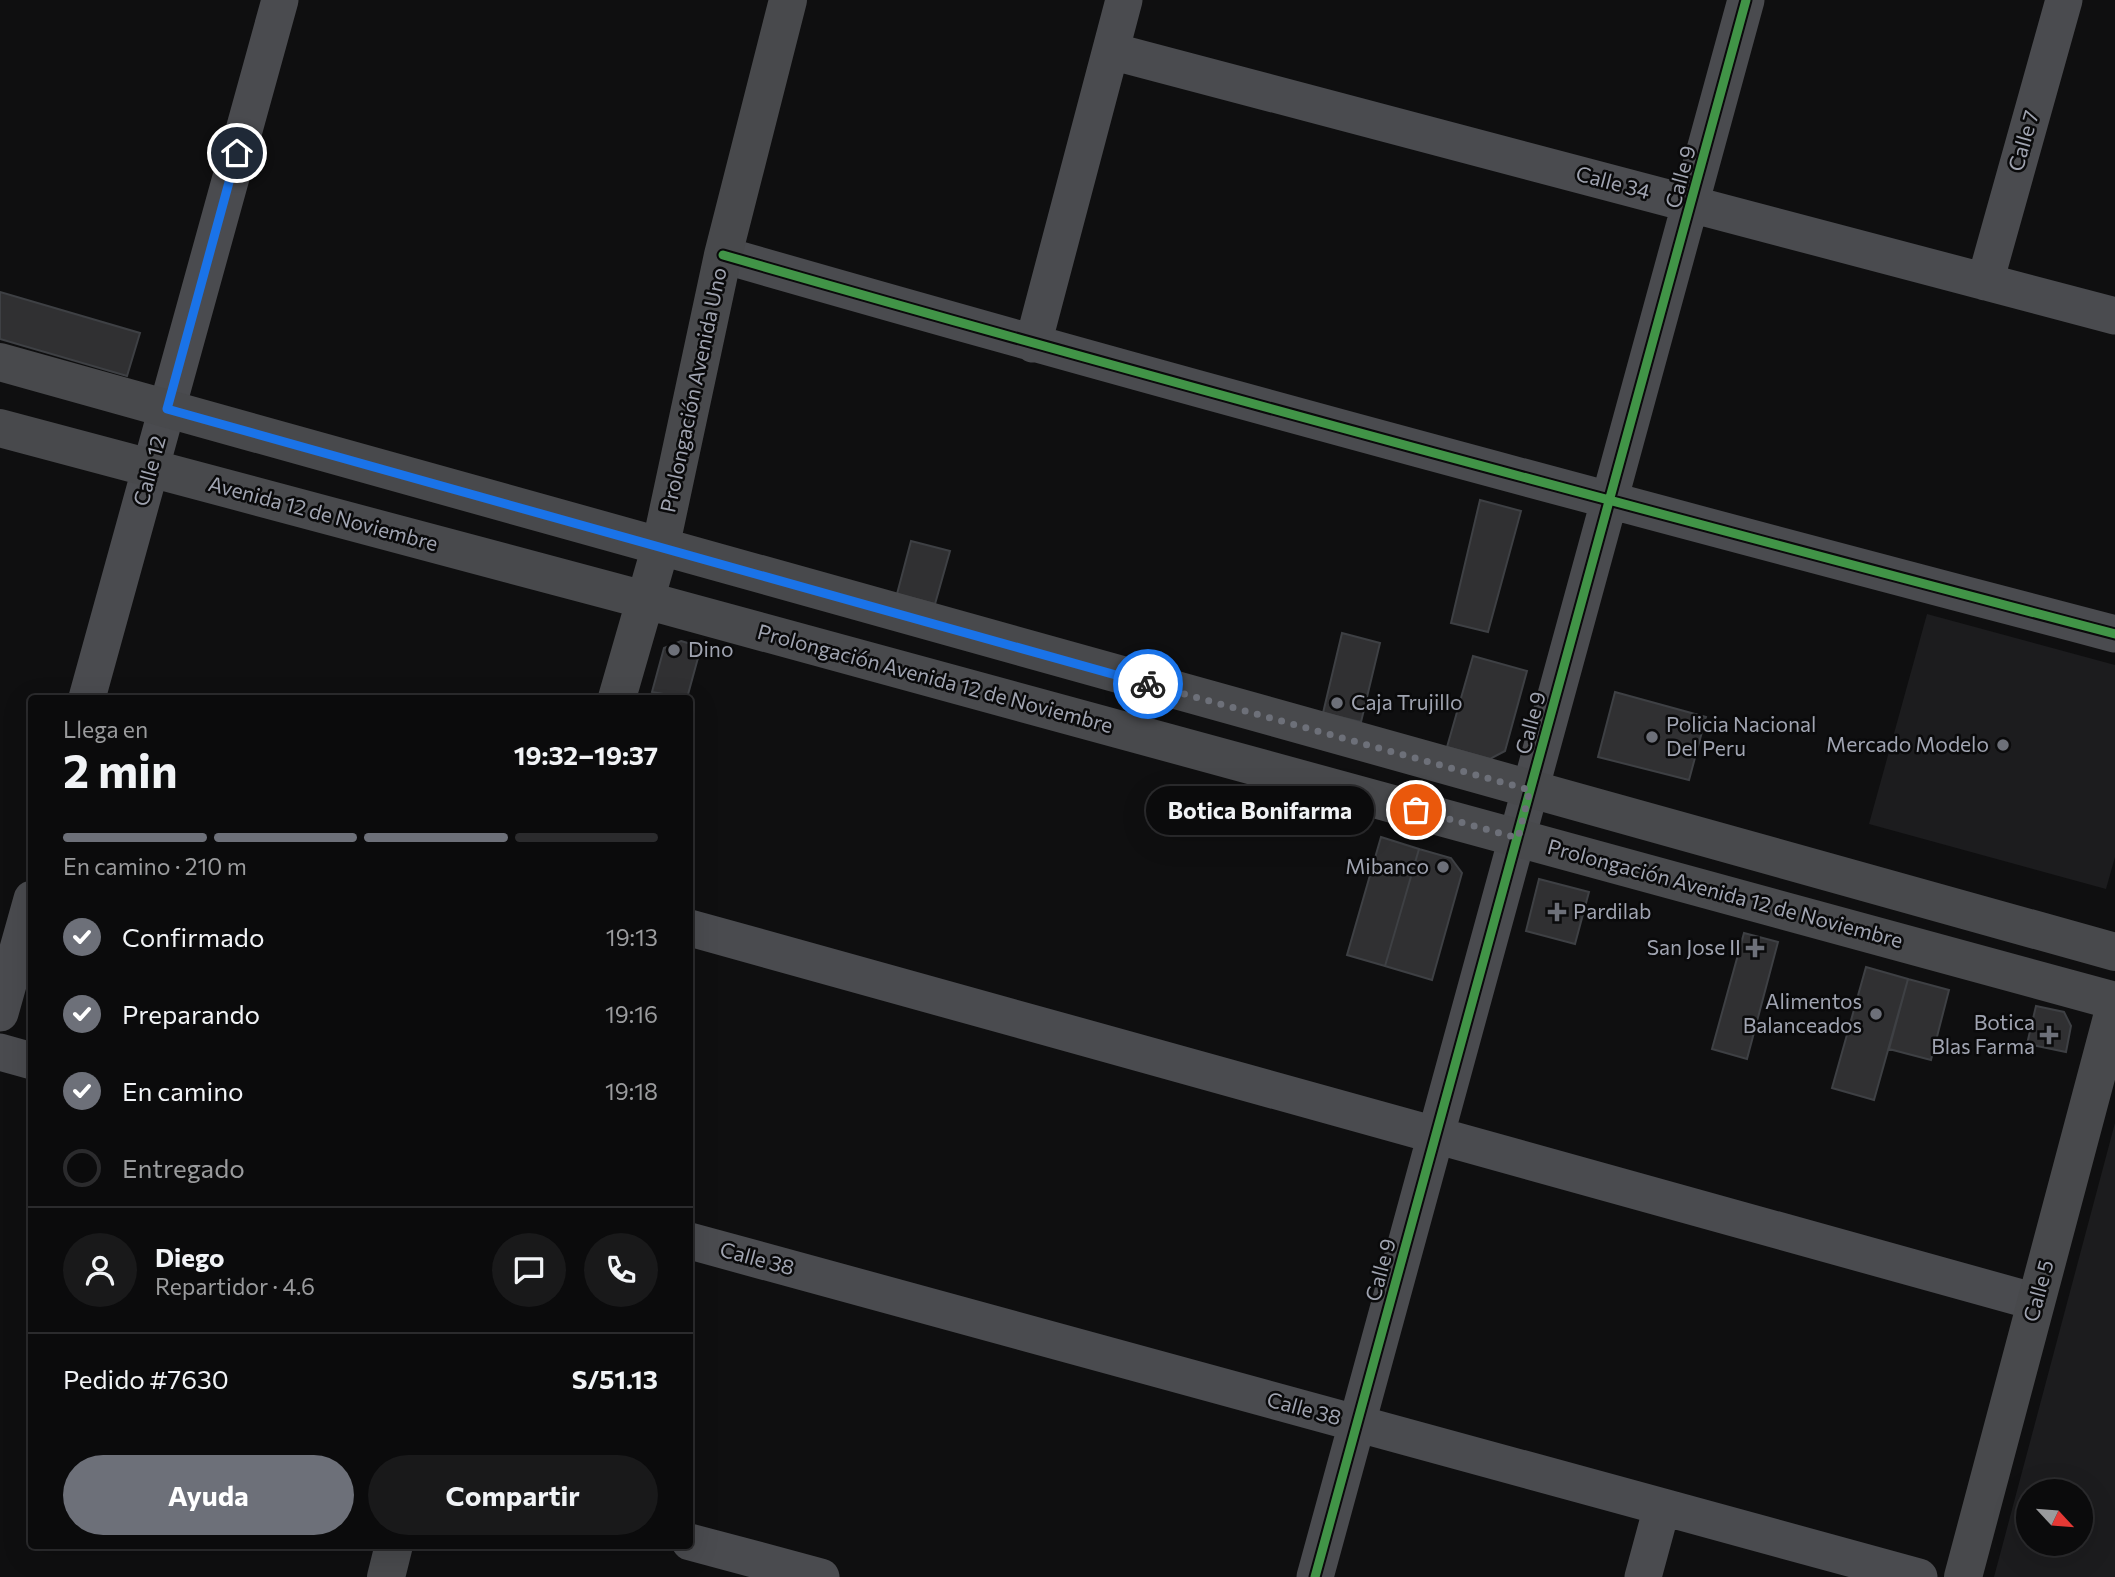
<!DOCTYPE html>
<html lang="es">
<meta charset="utf-8">
<style>
:root{--surface:#0b0b0c;--page:#19191a;--text:#f1f3f6;--muted:#9a9b9d;--line:#2b2b2d;--accent:#6d7079}
body{margin:0;font-family:Commissioner,sans-serif;background:var(--page);color:var(--text);height:100vh;display:flex;flex-direction:column;font-size:26px;white-space:nowrap}
*{box-sizing:border-box;margin:0}
p{font-size:23px;color:var(--muted)}
.icon{flex:none;width:38px;height:38px;fill:none;stroke:currentColor;stroke-width:2;stroke-linecap:round;stroke-linejoin:round}
.map{position:relative;flex:1;overflow:hidden}
.details{position:absolute;left:28px;top:695px;width:665px;height:854px;display:flex;flex-direction:column;background:var(--surface);border-radius:7px;box-shadow:0 7px 28px #0002,0 0 0 2px var(--line)}
.details>*{flex:none}
.needle{width:46px;rotate:116deg}
.controls{position:absolute;left:2016px;top:1479px;display:grid;gap:14px}
.controls a{display:grid;place-items:center;width:77px;height:77px;border-radius:50%;background:var(--surface);box-shadow:0 7px 28px #0002,0 0 0 2px var(--line);font-size:35px}
.pin{position:absolute;display:grid;place-items:center;width:60px;height:60px;color:#fff;margin:-30px;border:4px solid #fff;border-radius:50%;box-shadow:0 2px 7px #0007}
.courier{position:absolute;display:grid;place-items:center;width:70px;height:70px;margin:-35px;border:5px solid #1a73e8;border-radius:50%;background:#fff;color:#222;box-shadow:0 2px 9px #0007}
.bubble{position:absolute;height:49px;border-radius:24px;background:var(--surface);box-shadow:0 7px 28px #0002,0 0 0 2px var(--line);font-size:23px;font-weight:700;line-height:49px;text-align:center}
.headline em{font-style:normal;font-weight:700}
.headline div{display:flex;flex-direction:column-reverse}
.headline{display:flex;align-items:center;justify-content:space-between;height:119px;padding:0 35px}
h1{font-size:46px;font-weight:700;line-height:52px}
.bar{display:grid;grid-template-columns:repeat(4,1fr);gap:10px 7px;align-content:center;height:84px;padding:0 35px}
.bar i{height:9px;border-radius:5px;background:var(--line)}
.bar .current{background:var(--accent)}
.bar p{grid-column:span 4}
.line{display:flex;align-items:center;gap:18px;padding:0 35px;border-top:2px solid var(--line)}
.line div{flex:1}
.round{display:grid;place-items:center;flex:none;width:74px;height:74px;border-radius:37px;background:var(--page)}
ol{padding:0 35px;list-style:none}
li{display:flex;align-items:center;gap:21px;height:77px}
li p{margin-inline-start:auto}
li .icon{padding:7px;border-radius:50%;background:var(--accent);color:#fff;stroke-width:4}
li:last-child{color:var(--muted)}
li i{width:38px;height:38px;border:4px solid var(--line);border-radius:50%}
.primary-button{display:flex;gap:14px;margin-top:auto;padding:14px 35px}
.primary-button a{flex:1;height:80px;border-radius:42px;background:var(--accent);color:#fff;font-size:28px;font-weight:700;line-height:80px;text-align:center}
.primary-button a+a{background:var(--page);color:var(--text)}
.map>svg:first-child{display:block}
.built{fill:#1c1c1e;fill-rule:evenodd}
.building{fill:#303032;stroke:#3e4044;stroke-width:2}
.lines{fill:none;stroke-linecap:round;stroke-linejoin:round}
.street{stroke:#4a4b4f;stroke-width:37}
.secondary{stroke:#48494c;stroke-width:38}
.cycleway-casing{stroke:#0a0a0b;stroke-width:13}
.cycleway{stroke:#419447;stroke-width:9}
.done{stroke:#6d7079;stroke-width:7;stroke-dasharray:0 12.6}
.route{stroke:#1a73e8;stroke-width:9}
.poi-dot{fill:#6d7079;stroke:#0a0a0b;stroke-width:2.5}
.labels{text-anchor:middle;stroke-width:5;stroke-linejoin:round;paint-order:stroke}
.street-label{font-size:21px;fill:#a0a4b1;stroke:#0a0a0b}
.poi-label{font-size:21px;fill:#a0a4b1;stroke:#0a0a0b;text-anchor:end}
</style>
<div class="map">
<svg width="2115" height="1577" viewBox="0 0 2115 1577">
<rect width="100%" height="100%" fill="#0f0f10"/>
<!-- built -->
<path class="built" d="M1927 614 2115 665V857L2106 889 1869 824Z
M2115 1123V1577H1994ZM2028 1491H2081V1544H2028Z"/>
<!-- building -->
<path class="building" d="M0 292 140 333 127 376 0 339Z
M1480 500 1521 511 1488 632 1451 623Z
M911 541 950 551 935 604 897 594Z
M1342 633 1380 643 1361 722 1323 713Z
M681 641 701 647 687 698 652 692 664 648Z
M1473 656 1527 671 1505 751 1490 759 1447 747Z
M1615 692 1706 717 1689 780 1598 757Z
M1381 837 1419 849 1385 966 1347 955Z
M1419 849 1451 858 1462 873 1432 980 1385 966Z
M1539 879 1589 892 1575 944 1526 931Z
M1744 933 1778 942 1747 1059 1712 1049Z
M1866 967 1908 979 1874 1100 1832 1088Z
M1908 979 1949 990 1931 1060 1889 1049Z
M2036 1006 2064 1012 2071 1026 2066 1052 2027 1044Z"/>
<g class="lines">
<!-- street -->
<path class="street" d="M1111 51 2115 316
M723 255C1185 388 1650 512 2115 634
M1985 282 2064 0
M1033 344 1124 0
M87 698 280 0
M690 928 2036 1302
M0 1013 32 899
M0 1052 32 1061
M690 1241 1919 1577
M690 1542 821 1577
M1315 1577 1746 0
M1643 1577 1662 1507"/>
<!-- secondary -->
<path class="secondary" d="M0 362 2115 952
M0 428 645 600 2115 1001
M617 698 660 549 723 255 788 0
M386 1577 394 1545
M1963 1577 2115 1006"/>
<defs>
<path id="cycleway" d="M723 255C1185 388 1650 512 2115 634
M1315 1577 1746 0"/>
</defs>
<!-- cycleway casing -->
<use href="#cycleway" class="cycleway-casing"/>
<!-- cycleway -->
<use href="#cycleway" class="cycleway"/>
</g>
<g class="lines">
<!-- done -->
<path class="done" d="M1148 684 1530 790 1518 838 1416 810"/>
<!-- route -->
<path class="route" d="M237 153 167 409 1148 684"/>
</g>
<!-- markers -->
<g class="poi-dot">
<circle cx="674" cy="650" r="7"/>
<circle cx="1337" cy="703" r="7"/>
<circle cx="1652" cy="737" r="7"/>
<circle cx="2003" cy="745" r="7"/>
<circle cx="1443" cy="867" r="7"/>
<path d="M1553.5 901.5h7v7h7v7h-7v7h-7v-7h-7v-7h7z"/>
<path d="M1751.5 937.5h7v7h7v7h-7v7h-7v-7h-7v-7h7z"/>
<circle cx="1876" cy="1014" r="7"/>
<path d="M2045.5 1024.5h7v7h7v7h-7v7h-7v-7h-7v-7h7z"/>
</g>
<g class="labels">
<!-- street labels -->
<g class="street-label">
<text transform="translate(2024 141) rotate(-74)" y="7">Calle 7</text>
<text transform="translate(1681 177) rotate(-75)" y="7">Calle 9</text>
<text transform="translate(1613 183) rotate(15)" y="7">Calle 34</text>
<text transform="translate(694 390) rotate(-78)" y="7">Prolongación Avenida Uno</text>
<text transform="translate(150 471) rotate(-75)" y="7">Calle 12</text>
<text transform="translate(323 514) rotate(15)" y="7">Avenida 12 de Noviembre</text>
<text transform="translate(935 679) rotate(15)" y="7">Prolongación Avenida 12 de Noviembre</text>
<text transform="translate(1531 723) rotate(-75)" y="7">Calle 9</text>
<text transform="translate(1725 894) rotate(15)" y="7">Prolongación Avenida 12 de Noviembre</text>
<text transform="translate(757 1259) rotate(15)" y="7">Calle 38</text>
<text transform="translate(1381 1270) rotate(-75)" y="7">Calle 9</text>
<text transform="translate(2039 1291) rotate(-75)" y="7">Calle 5</text>
<text transform="translate(1304 1409) rotate(15)" y="7">Calle 38</text>
</g>
<!-- poi labels -->
<g class="poi-label">
<text x="688" y="657" text-anchor="start">Dino</text>
<text x="1351" y="710" text-anchor="start">Caja Trujillo</text>
<text x="1666" y="732" text-anchor="start">Policia Nacional<tspan x="1666" dy="24">Del Peru</tspan></text>
<text x="1989" y="752">Mercado Modelo</text>
<text x="1429" y="874">Mibanco</text>
<text x="1573" y="919" text-anchor="start">Pardilab</text>
<text x="1741" y="955">San Jose II</text>
<text x="1862" y="1009">Alimentos<tspan x="1862" dy="24">Balanceados</tspan></text>
<text x="2035" y="1030">Botica<tspan x="2035" dy="24">Blas Farma</tspan></text>
</g>
</g>
</svg>
<div class="controls">
<a><svg class="needle" viewBox="-14 -14 28 28"><path d="M0-13l5 13h-10z" fill="#e53935"/><path d="M0 13l5-13h-10z" fill="#9a9b9d"/></svg></a>
</div>
<div class="pin" style="left:1416px;top:810px;background:#ea580c"><svg class="icon" aria-label="bag" viewBox="0 0 24 24"><path d="M5 8h14l-1 12H6zM9 8a3 3 0 0 1 6 0"/></svg></div>
<div class="pin" style="left:237px;top:153px;background:#1f2937"><svg class="icon" aria-label="home" viewBox="0 0 24 24"><path d="M3 11l9-7 9 7M6 9v11h12V9"/></svg></div>
<div class="courier" style="left:1148px;top:684px"><svg class="icon" aria-label="bike" viewBox="0 0 24 24"><circle cx="6" cy="16" r="4"/><circle cx="18" cy="16" r="4"/><path d="M6 16l4-8h5l3 8M10 8l3 8H6M13 5h3"/></svg></div>
<div class="bubble" style="left:1146px;top:786px;width:228px">Botica Bonifarma</div>
<section class="details">
<div class="headline"><div><h1>2 min</h1><p>Llega en</p></div><em>19:32–19:37</em></div>
<div class="bar"><i class="current"></i><i class="current"></i><i class="current"></i><i></i><p>En camino · 210 m</p></div>
<ol>
<li><svg class="icon" aria-label="check" viewBox="0 0 24 24"><path d="M5 12l5 5 9-10"/></svg>Confirmado<p>19:13</p></li>
<li><svg class="icon" aria-label="check" viewBox="0 0 24 24"><path d="M5 12l5 5 9-10"/></svg>Preparando<p>19:16</p></li>
<li><svg class="icon" aria-label="check" viewBox="0 0 24 24"><path d="M5 12l5 5 9-10"/></svg>En camino<p>19:18</p></li>
<li><i></i>Entregado</li>
</ol>
<div class="line" style="height:126px"><a class="round"><svg class="icon" aria-label="person" viewBox="0 0 24 24"><circle cx="12" cy="8" r="4"/><path d="M4 21q1-7 8-7t8 7"/></svg></a><div><b>Diego</b><p>Repartidor · 4.6</p></div><a class="round"><svg class="icon" aria-label="chat" viewBox="0 0 24 24"><path d="M4 5h16v11H9l-5 4z"/></svg></a><a class="round"><svg class="icon" aria-label="phone" viewBox="0 0 24 24"><path d="M5 4h4l2 5-3 2q2 4 5 5l2-3 5 2v4C11 20 4 13 5 4z"/></svg></a></div>
<div class="line" style="height:91px"><div>Pedido #7630</div><b>S/51.13</b></div>
<div class="primary-button"><a>Ayuda</a><a>Compartir</a></div>
</section>
</div>
